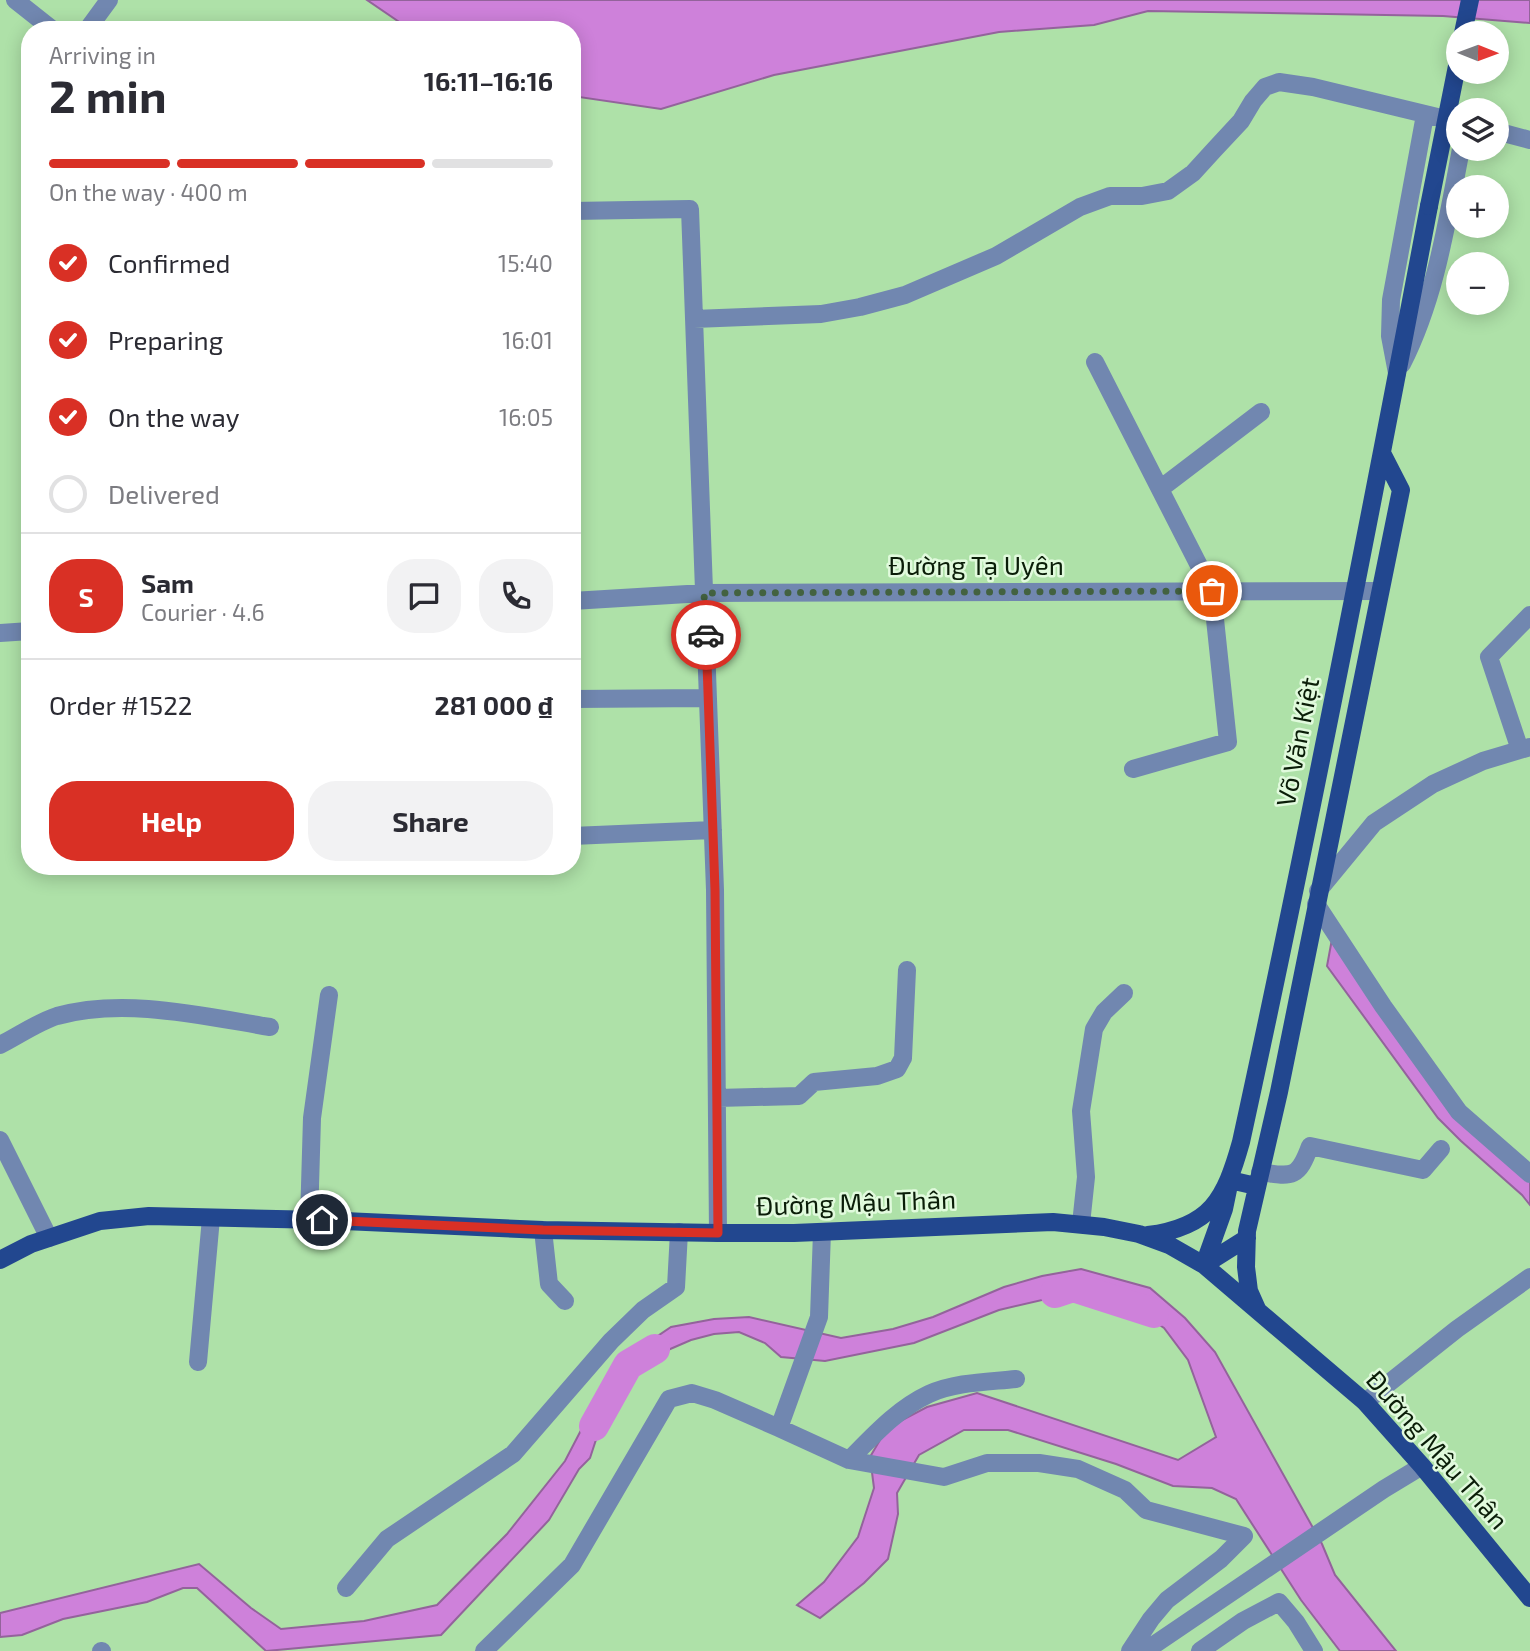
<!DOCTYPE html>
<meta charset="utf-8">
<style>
:root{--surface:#fff;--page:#f2f2f3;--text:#2b2b33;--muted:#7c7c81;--line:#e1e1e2;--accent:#d93025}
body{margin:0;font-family:"Exo 2",sans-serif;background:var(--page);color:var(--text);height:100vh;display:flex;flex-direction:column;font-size:26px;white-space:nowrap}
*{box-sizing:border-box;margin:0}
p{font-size:23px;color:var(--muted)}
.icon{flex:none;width:38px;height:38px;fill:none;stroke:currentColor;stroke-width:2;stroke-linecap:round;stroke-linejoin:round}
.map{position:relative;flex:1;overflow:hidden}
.sheet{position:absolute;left:21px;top:21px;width:560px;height:854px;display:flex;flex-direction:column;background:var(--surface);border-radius:28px;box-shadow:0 4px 18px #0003}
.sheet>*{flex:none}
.needle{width:46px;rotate:91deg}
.tools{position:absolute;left:1446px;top:21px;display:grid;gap:14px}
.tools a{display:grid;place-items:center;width:63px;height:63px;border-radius:50%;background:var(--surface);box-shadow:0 4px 18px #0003;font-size:35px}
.pin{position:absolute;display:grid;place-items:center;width:60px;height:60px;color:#fff;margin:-30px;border:4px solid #fff;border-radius:50%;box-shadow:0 2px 7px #0007}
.courier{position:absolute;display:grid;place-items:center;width:70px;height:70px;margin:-35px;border:5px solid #d93025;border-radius:50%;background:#fff;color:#222;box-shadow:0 2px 9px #0007}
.summary em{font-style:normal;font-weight:700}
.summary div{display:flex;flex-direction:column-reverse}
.summary{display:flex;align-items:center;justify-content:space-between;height:119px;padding:0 28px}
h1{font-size:46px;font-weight:700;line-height:52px}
.bar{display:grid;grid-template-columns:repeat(4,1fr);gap:10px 7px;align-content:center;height:84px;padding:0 28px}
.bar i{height:9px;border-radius:5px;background:var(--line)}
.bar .current{background:var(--accent)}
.bar p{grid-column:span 4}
.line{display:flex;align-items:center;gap:18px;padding:0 28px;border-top:2px solid var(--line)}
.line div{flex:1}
.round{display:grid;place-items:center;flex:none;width:74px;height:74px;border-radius:28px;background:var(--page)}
ol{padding:0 28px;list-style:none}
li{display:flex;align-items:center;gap:21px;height:77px}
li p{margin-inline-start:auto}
li .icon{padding:7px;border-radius:50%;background:var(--accent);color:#fff;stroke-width:4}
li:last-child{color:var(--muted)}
li i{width:38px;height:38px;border:4px solid var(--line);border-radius:50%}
.button{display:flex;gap:14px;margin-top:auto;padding:14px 28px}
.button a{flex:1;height:80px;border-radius:28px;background:var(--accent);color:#fff;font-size:28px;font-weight:700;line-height:80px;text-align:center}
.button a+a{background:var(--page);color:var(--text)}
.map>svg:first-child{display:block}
.water{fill:#ce81da;stroke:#93639b;stroke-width:2}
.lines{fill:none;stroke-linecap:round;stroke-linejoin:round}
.river{stroke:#ce81da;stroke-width:30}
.minor{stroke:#7187b0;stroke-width:18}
.major{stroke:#22478f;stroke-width:18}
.major-bridge{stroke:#22478f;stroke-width:18}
.done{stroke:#436240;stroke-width:7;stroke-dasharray:0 12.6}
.route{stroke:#d93025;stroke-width:9}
.labels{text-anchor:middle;stroke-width:5;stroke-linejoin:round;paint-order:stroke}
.street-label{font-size:26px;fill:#0a1d08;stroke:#e1fadd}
</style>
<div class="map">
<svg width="1530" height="1651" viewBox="0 0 1530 1651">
<rect width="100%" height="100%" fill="#aee1a8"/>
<!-- water -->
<path class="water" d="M367 0H1530V23L1443 16 1148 11 1094 25 999 32 774 75 661 109 572 96V30H411Z
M1332 939 1390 1028 1530 1180V1205L1522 1195 1461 1141 1438 1118 1327 966Z
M1081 1269 1150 1288 1185 1318 1215 1352 1322 1544 1335 1575 1396 1651H1340L1301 1600 1236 1499 1212 1488 1173 1486 1116 1464 1008 1430H964L919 1455 897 1493 898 1514 888 1559 864 1583 820 1618 797 1605 824 1582 858 1537 874 1488 870 1457 887 1428 927 1407 977 1393 1178 1460 1216 1437 1188 1360 1164 1328 1143 1314 1102 1293 1068 1294 999 1310 914 1343 825 1361 781 1357 765 1343 739 1332 714 1334 691 1340 638 1363 623 1373 612 1391 590 1458 579 1469 549 1520 441 1635 266 1651 197 1588H183L147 1602 63 1619 22 1635 0 1637V1613L199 1564 251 1608 281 1629 364 1621 437 1605 507 1534 565 1461 615 1365 671 1327 714 1319 749 1317 841 1338 893 1329 933 1317 1004 1287 1042 1276Z"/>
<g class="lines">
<!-- river -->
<path class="river" d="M1055 1293 1073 1287 1154 1313
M594 1426 628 1365 655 1349"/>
<!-- minor -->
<path class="minor" d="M15 0 53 30
M87 30 109 0
M1496 131 1530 140
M572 211 690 209 715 890 718 1233
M694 319 821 314 860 307 905 295 996 256 1080 207 1110 196H1142L1168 191 1193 173 1214 150 1241 121 1253 101 1265 87 1279 82 1313 87 1458 122
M1095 362 1212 591 1228 742 1133 769
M1402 364C1436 297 1447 221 1461 149
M1397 373 1390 336 1391 300 1425 115
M1160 489 1261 412
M572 601 704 593 1380 591
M0 633 30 631
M572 699 708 698
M1520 750 1489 657 1530 615
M572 836 713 830
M1318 891 1374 823 1433 784 1483 761 1530 747
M1316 904 1383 1006 1459 1112 1530 1174
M0 1045C18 1036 38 1022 57 1016 124 997 203 1016 270 1027
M717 1098 799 1096 814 1082 877 1076 897 1069 903 1058 907 970
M0 1140 49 1238
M1260 1172C1292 1177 1298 1179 1310 1146L1423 1170 1441 1149
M309 1220 312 1118 329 995
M1081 1224 1086 1177 1081 1111 1094 1029 1104 1012 1124 993
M543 1230 549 1284 565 1301
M822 1232 819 1317 779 1428 849 1460 944 1477 987 1463H1039L1078 1469 1125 1490 1146 1510 1244 1536 1221 1559 1167 1600 1151 1619 1130 1651
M198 1362 211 1218
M1365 1402 1457 1329 1530 1277
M849 1460C873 1436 897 1409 929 1394 956 1382 988 1382 1016 1379
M346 1588 387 1539 513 1454 611 1341 643 1310 676 1287 679 1232
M101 1651H102
M484 1651 572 1565 669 1399 692 1393 715 1400 779 1428
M1145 1651 1384 1489 1422 1466
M1200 1651 1243 1621 1279 1602 1296 1622 1314 1651"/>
<!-- major -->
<path class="major" d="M1463 33 1470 0
M1148 1235C1211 1227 1225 1199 1241 1142 1309 831 1370 518 1429 206
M0 1260 31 1244 100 1221 149 1216 322 1220 543 1230 718 1233H794L1053 1222 1104 1227 1139 1234 1169 1245 1204 1265 1365 1402 1422 1466 1530 1598
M1204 1265 1224 1209 1230 1180 1256 1186
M1204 1265 1247 1238
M1257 1309 1249 1291 1246 1267 1247 1231 1279 1092 1401 490 1382 453"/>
<!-- major-bridge -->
<path class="major-bridge" d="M1429 206 1458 61"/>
</g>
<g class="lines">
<!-- done -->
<path class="done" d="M706 635 704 593 1212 591"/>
<!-- route -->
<path class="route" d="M322 1220 543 1230 718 1233 715 890 706 635"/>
</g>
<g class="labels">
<!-- street labels -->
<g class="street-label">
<text x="976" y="575">Đường Tạ Uyên</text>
<text transform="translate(1298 742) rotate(-79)" y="9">Võ Văn Kiệt</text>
<text transform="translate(856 1203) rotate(-2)" y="9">Đường Mậu Thân</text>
<text transform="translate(1437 1450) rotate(49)" y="9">Đường Mậu Thân</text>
</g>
</g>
</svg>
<div class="tools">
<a><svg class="needle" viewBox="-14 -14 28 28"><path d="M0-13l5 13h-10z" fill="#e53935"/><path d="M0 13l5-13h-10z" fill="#7c7c81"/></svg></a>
<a><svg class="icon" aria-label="layers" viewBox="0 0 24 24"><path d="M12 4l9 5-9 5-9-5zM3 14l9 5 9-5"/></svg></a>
<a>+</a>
<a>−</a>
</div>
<div class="pin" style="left:1212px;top:591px;background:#ea580c"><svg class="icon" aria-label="bag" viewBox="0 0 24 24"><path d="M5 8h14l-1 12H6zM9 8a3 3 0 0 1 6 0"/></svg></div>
<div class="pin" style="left:322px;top:1220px;background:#1f2937"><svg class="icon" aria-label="home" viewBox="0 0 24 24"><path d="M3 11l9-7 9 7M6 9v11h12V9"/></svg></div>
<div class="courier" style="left:706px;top:635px"><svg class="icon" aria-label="car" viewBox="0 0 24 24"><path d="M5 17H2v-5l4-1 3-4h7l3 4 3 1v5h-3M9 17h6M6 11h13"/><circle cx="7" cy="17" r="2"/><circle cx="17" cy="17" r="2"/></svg></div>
<section class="sheet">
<div class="summary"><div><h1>2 min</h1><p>Arriving in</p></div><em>16:11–16:16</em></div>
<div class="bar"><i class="current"></i><i class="current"></i><i class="current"></i><i></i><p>On the way · 400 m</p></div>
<ol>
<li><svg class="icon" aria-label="check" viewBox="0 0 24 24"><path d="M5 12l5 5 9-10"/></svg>Confirmed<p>15:40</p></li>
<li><svg class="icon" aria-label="check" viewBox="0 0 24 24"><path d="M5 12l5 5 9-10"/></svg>Preparing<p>16:01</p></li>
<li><svg class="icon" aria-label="check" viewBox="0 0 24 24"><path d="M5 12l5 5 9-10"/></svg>On the way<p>16:05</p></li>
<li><i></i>Delivered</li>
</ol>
<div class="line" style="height:126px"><b class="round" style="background:var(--accent);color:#fff">S</b><div><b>Sam</b><p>Courier · 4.6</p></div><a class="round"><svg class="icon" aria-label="chat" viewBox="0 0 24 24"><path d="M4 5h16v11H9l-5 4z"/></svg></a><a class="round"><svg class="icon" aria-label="phone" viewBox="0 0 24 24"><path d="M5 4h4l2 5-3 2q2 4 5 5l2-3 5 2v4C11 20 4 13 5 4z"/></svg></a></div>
<div class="line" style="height:91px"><div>Order #1522</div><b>281 000 ₫</b></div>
<div class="button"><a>Help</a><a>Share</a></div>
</section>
</div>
